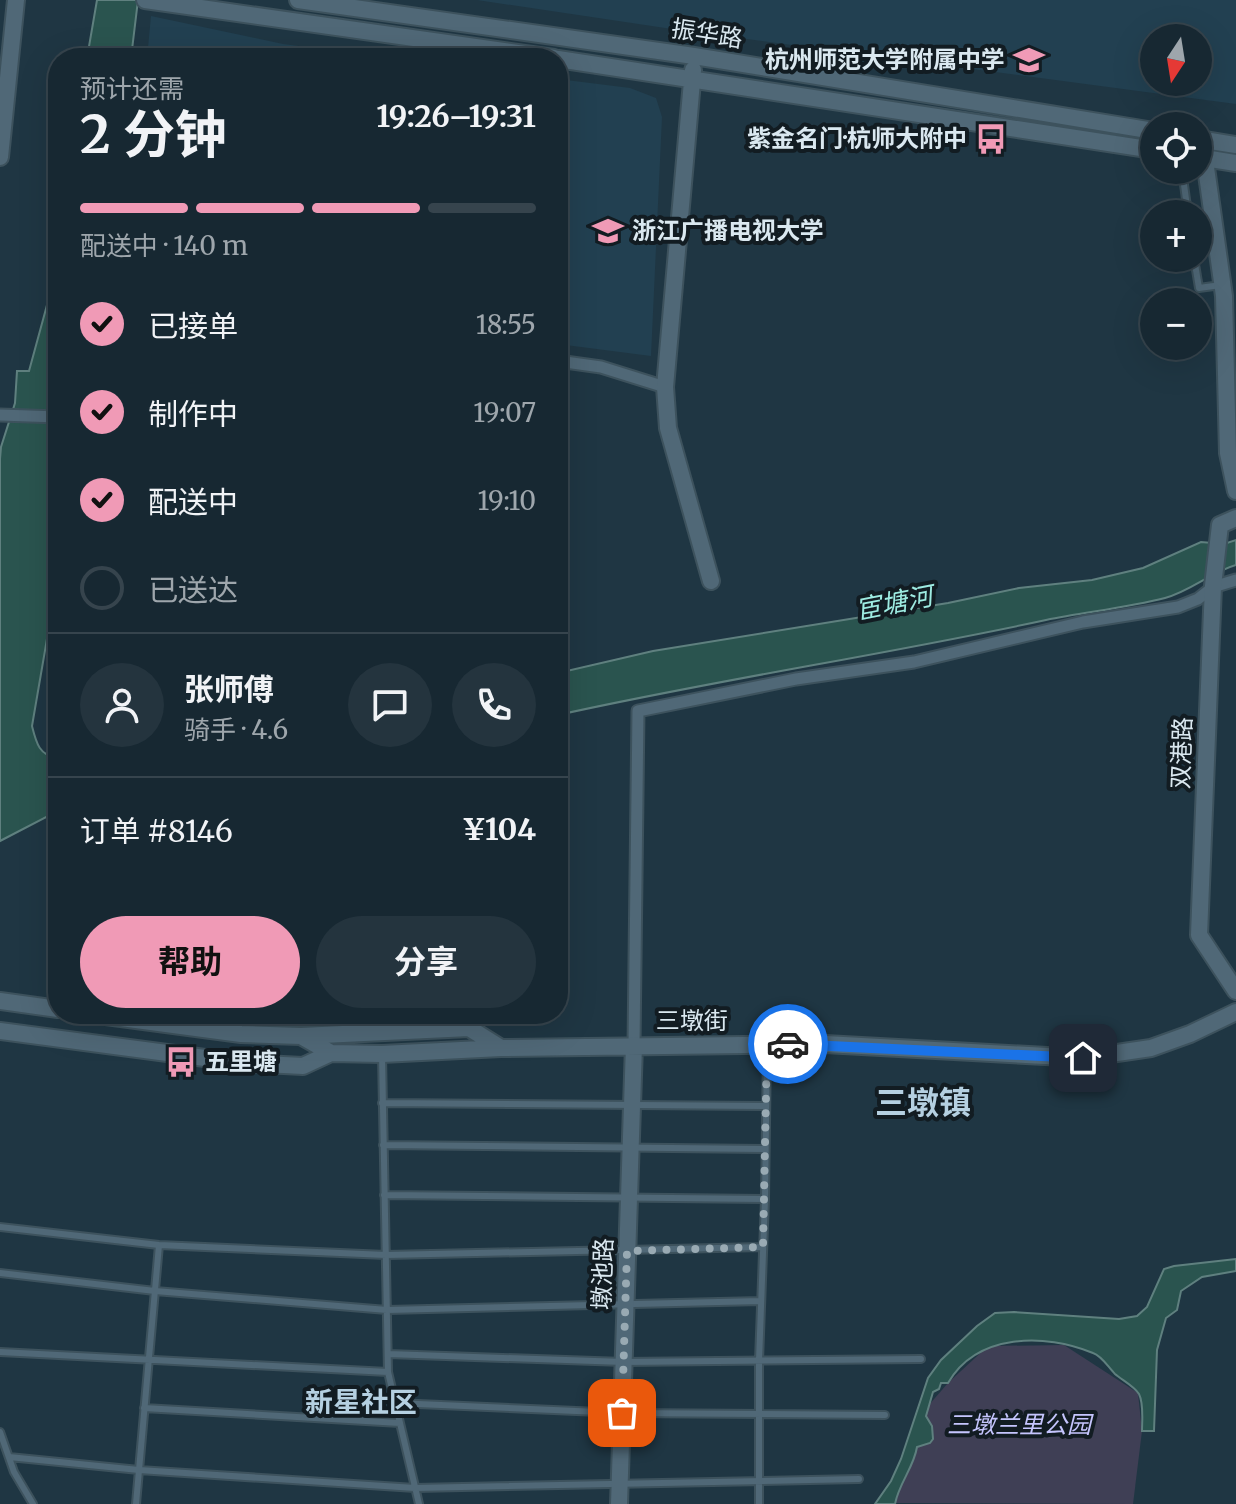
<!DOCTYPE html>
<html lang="zh">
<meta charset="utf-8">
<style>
:root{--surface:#172832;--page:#24343e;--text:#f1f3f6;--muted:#9ea6ac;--line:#36444d;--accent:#f09ab6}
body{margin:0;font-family:Merriweather,"Noto Sans SC",serif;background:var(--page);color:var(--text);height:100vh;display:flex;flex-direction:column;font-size:30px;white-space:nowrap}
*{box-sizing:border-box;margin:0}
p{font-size:26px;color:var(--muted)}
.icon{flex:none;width:44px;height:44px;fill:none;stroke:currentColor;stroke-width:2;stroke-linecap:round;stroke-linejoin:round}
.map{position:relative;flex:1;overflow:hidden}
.sheet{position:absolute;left:48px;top:48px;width:520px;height:976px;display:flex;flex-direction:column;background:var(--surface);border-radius:32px;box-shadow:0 8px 32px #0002,0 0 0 2px var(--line)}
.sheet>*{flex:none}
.needle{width:52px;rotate:192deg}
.fabs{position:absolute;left:1140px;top:24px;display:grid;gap:16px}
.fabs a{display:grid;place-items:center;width:72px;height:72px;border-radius:50%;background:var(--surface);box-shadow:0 8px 32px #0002,0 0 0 2px var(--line);font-size:40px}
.pin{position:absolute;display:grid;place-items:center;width:68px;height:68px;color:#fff;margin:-34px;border-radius:16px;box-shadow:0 4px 12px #0006}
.courier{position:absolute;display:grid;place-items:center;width:80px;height:80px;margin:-40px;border:6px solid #1a73e8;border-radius:50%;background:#fff;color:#222;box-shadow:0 2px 10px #0007}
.summary em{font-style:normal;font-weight:700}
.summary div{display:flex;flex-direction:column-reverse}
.summary{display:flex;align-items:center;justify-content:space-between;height:136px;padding:0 32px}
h1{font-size:52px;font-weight:700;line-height:60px}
.bar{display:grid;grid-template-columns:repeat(4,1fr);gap:12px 8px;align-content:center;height:96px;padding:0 32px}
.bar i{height:10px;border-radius:6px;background:var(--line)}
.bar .on{background:var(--accent)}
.bar p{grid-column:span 4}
.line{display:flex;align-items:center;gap:20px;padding:0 32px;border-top:2px solid var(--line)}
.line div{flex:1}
.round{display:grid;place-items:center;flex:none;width:84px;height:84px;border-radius:42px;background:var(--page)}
ol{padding:0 32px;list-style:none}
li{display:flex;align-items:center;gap:24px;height:88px}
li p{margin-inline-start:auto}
li .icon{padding:8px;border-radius:50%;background:var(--accent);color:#111;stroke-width:4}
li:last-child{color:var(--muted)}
li i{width:44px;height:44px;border:4px solid var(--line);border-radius:50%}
.button{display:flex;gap:16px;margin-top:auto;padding:16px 32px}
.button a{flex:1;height:92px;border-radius:48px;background:var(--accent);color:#111;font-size:32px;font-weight:700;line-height:92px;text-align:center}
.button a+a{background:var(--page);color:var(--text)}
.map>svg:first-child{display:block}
.built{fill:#224051;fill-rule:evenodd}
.green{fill:#3f3f55}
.water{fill:#2a544f;stroke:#5f807f;stroke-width:2}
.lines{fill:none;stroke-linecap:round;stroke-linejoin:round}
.lane-casing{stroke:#3d525d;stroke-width:10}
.street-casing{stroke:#3d525d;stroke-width:15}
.secondary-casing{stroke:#3d525d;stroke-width:20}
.lane{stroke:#506877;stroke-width:6}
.street{stroke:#506877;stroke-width:11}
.secondary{stroke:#506877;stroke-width:16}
.done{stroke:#99aab3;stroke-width:8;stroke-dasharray:0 14.4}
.route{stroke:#1a73e8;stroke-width:10}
.labels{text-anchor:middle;stroke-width:8;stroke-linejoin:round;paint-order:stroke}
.street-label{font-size:24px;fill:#dae8f0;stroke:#121c22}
.poi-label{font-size:24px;font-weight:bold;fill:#dae8f0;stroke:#121c22;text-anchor:end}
.park-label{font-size:24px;font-style:italic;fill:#c5c5fd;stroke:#121c22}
.water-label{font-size:26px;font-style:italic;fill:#9eece2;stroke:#121c22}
.quarter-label{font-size:28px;font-weight:bold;fill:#b5d0e1;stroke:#121c22}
.district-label{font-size:32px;font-weight:bold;fill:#b5d0e1;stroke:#121c22}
</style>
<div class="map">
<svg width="1236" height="1504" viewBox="0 0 1236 1504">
<rect width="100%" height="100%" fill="#1f3643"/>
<!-- built -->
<path class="built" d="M477 0H1236V104L672 29ZM1154 38H1198V82H1154Z
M151 16 283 44 392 58H147Z
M558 79 630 88 656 98 662 117 651 356 558 344Z"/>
<!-- green -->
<path class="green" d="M1064 1345 1138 1393 1142 1431 1133 1504 895 1503 928 1406 948 1383 988 1346Z"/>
<!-- water -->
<path class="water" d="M97 0H138L131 58H87Z
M58 183V575L32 726C36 742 39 756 58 758V811L0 841V459L1 447 15 403 17 371H29L53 283Z
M1236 540V565C1211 572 1191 591 1165 598 1126 608 1085 612 1046 620 884 655 720 679 558 715V673L653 651 948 603 1019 588 1092 580 1143 568 1201 542 1224 544Z
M1236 1259V1271L1202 1277 1181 1291 1177 1310 1166 1318 1157 1350 1154 1431H1142C1142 1420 1144 1404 1139 1394 1134 1386 1122 1380 1115 1374 1108 1367 1102 1356 1093 1353 1045 1333 977 1333 948 1383H941L939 1389 933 1392 926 1416 932 1426 933 1439 930 1443 917 1447C914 1467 899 1483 895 1504H875L891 1481 901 1459 928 1378 941 1360 977 1326 995 1313 1014 1312 1119 1319 1137 1316 1147 1307 1164 1269 1174 1266Z"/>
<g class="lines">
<defs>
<path id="lane" d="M1182 170 1188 214
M1194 258 1199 288 1221 285
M382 1055 388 1372 419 1504
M382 1103 765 1106
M383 1145 765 1149
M384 1195 765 1199
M0 1227 159 1245 386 1255 763 1247
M0 1273 155 1291 387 1310 761 1301
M0 1352 388 1372
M388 1354 624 1362 921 1359
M395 1403 622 1413 885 1415
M144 1408 400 1423
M0 1432 14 1472 33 1504
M9 1457 139 1470 415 1488 859 1479
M136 1504 159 1245
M759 1504V1361L765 1199 767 1048"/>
<path id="street" d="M558 361 601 367 665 387
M0 415 58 417
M54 716 58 686
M634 1045 638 711 796 679 914 662 1083 622 1178 607 1198 599 1213 587 1236 580"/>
<path id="secondary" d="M145 0 554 58
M298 0 694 56 1154 131
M558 59 1154 150
M693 70 665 387 668 428 711 581
M1198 139 1236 145
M1202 139 1224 296 1228 453 1236 491
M0 157 16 0
M1198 157 1236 163
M1236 518 1220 525 1213 586 1199 935 1236 991
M0 1001 58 1009
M91 1014 241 1034 301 1036 331 1053
M0 1031 243 1063 303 1066 331 1053 382 1054 501 1048 825 1044 1083 1058 1151 1048 1190 1034 1236 1012
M301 1036 469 1028 501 1048
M619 1504 634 1045"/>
</defs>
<!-- lane casing -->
<use href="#lane" class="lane-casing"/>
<!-- street casing -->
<use href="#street" class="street-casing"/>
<!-- secondary casing -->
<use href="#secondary" class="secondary-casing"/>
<!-- lane -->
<use href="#lane" class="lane"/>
<!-- street -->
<use href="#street" class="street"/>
<!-- secondary -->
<use href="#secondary" class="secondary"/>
</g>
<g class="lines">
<!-- done -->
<path class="done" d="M622 1413 627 1251 763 1247 767 1044H788"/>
<!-- route -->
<path class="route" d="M788 1044 1083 1058"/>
</g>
<!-- icons -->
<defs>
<symbol id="school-bare" viewBox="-9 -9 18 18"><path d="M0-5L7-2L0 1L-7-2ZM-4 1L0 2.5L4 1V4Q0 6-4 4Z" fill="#f09ab6" stroke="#121c22" stroke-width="2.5" paint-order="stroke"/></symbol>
<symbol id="bus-bare" viewBox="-9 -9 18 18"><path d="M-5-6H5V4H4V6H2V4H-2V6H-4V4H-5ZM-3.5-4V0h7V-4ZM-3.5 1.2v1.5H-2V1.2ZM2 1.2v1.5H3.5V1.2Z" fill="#f09ab6" stroke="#121c22" stroke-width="2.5" paint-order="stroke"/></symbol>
</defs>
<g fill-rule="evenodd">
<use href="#school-bare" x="1007" y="38" width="44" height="44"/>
<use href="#bus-bare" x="969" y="117" width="44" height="44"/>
<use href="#school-bare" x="586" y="209" width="44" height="44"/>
<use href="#bus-bare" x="159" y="1040" width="44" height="44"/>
</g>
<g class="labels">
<!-- street labels -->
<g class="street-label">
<text transform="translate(707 34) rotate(9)" y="8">振华路</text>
<text transform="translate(1182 753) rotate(-88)" y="8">双港路</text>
<text x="692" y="1029">三墩街</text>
<text transform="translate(603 1274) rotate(-88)" y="8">墩池路</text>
</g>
<!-- poi labels -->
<g class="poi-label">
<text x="1005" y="68">杭州师范大学附属中学</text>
<text x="967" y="147">紫金名门·杭师大附中</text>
<text x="632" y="239" text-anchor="start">浙江广播电视大学</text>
<text x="205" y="1070" text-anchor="start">五里塘</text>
</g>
<!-- park labels -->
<g class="park-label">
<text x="1019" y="1433">三墩兰里公园</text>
</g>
<!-- water labels -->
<g class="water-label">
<text transform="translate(894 603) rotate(-11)" y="9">宦塘河</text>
</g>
<!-- quarter labels -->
<g class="quarter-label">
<text x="361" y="1412">新星社区</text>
</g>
<!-- district labels -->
<g class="district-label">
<text x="923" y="1114">三墩镇</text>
</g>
</g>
</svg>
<div class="fabs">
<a><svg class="needle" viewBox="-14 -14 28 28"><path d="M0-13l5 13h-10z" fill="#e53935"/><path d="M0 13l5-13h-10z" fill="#9ea6ac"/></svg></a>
<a><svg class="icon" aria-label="locate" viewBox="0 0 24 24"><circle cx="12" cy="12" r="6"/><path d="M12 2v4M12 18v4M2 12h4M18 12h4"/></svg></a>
<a>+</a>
<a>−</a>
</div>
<div class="pin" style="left:622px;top:1413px;background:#ea580c"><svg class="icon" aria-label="bag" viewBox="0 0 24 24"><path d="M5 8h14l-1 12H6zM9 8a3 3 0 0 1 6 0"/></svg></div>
<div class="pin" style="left:1083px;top:1058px;background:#1f2937"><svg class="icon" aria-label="home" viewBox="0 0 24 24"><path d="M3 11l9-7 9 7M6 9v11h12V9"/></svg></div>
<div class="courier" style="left:788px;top:1044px"><svg class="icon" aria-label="car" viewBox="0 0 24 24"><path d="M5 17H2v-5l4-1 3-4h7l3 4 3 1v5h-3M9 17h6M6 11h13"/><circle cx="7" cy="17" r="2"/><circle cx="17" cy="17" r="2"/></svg></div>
<section class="sheet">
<div class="summary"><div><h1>2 分钟</h1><p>预计还需</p></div><em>19:26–19:31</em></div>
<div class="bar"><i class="on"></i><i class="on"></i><i class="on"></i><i></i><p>配送中 · 140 m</p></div>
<ol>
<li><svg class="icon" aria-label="check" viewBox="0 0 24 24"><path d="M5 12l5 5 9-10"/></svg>已接单<p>18:55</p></li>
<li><svg class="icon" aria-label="check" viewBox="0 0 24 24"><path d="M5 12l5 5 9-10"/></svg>制作中<p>19:07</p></li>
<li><svg class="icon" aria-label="check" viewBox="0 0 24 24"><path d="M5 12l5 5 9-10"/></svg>配送中<p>19:10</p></li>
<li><i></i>已送达</li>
</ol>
<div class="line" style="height:144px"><a class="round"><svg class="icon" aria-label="person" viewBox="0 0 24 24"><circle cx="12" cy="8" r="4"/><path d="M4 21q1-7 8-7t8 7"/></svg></a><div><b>张师傅</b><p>骑手 · 4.6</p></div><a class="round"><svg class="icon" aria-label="chat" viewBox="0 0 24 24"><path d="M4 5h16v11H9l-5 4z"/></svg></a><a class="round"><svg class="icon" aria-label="phone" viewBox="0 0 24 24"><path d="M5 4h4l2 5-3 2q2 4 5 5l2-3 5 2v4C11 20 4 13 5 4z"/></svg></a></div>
<div class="line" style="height:104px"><div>订单 #8146</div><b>¥104</b></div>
<div class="button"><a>帮助</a><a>分享</a></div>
</section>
</div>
